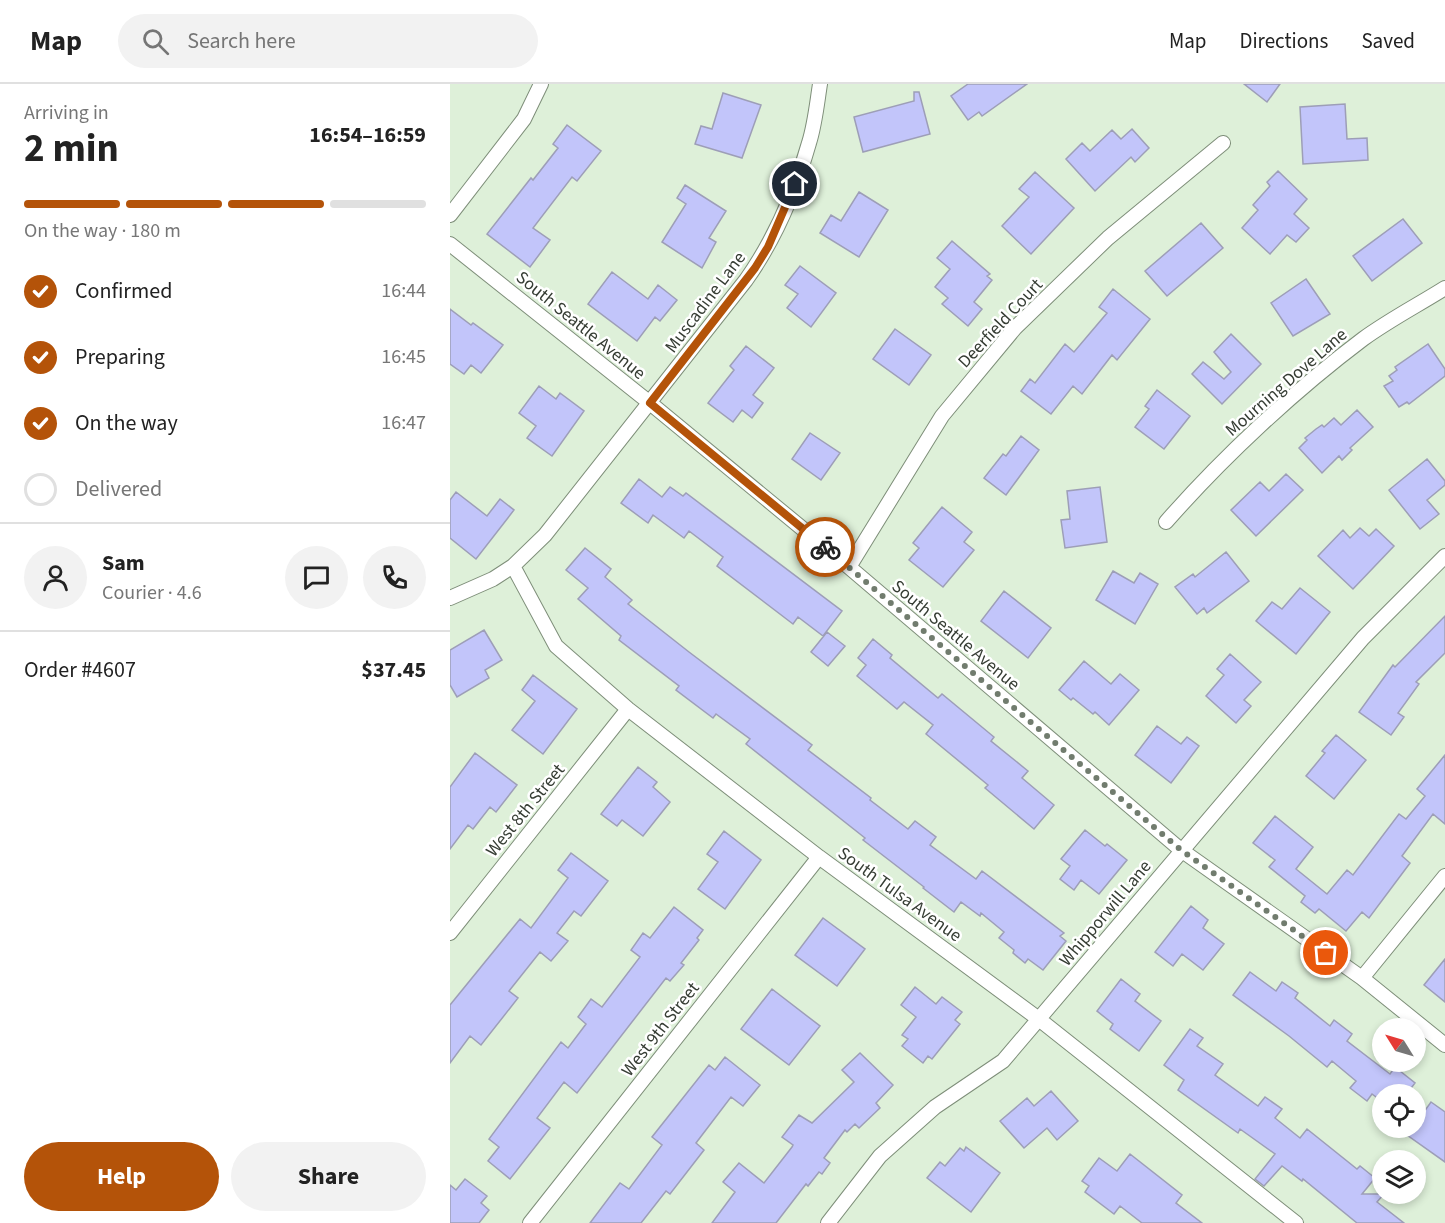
<!DOCTYPE html>
<meta charset="utf-8">
<style>
:root{--surface:#fff;--page:#f2f2f2;--text:#222;--muted:#767676;--line:#e0e0e0;--accent:#b45309}
body{margin:0;font-family:"Source Sans 3",sans-serif;background:var(--page);color:var(--text);height:100vh;display:flex;flex-direction:column;font-size:22px;white-space:nowrap}
*{box-sizing:border-box;margin:0}
p{font-size:20px;color:var(--muted)}
.icon{flex:none;width:33px;height:33px;fill:none;stroke:currentColor;stroke-width:2;stroke-linecap:round;stroke-linejoin:round}
.map{position:relative;flex:1;overflow:hidden}
.details{display:flex;flex-direction:column;background:var(--surface);width:450px}
.details>*{flex:none}
.needle{width:39px;rotate:307deg}
.tools{position:absolute;left:922px;top:934px;display:grid;gap:12px}
.tools a{display:grid;place-items:center;width:54px;height:54px;border-radius:50%;background:var(--surface);box-shadow:0 3px 9px #0003;font-size:30px}
.pin{position:absolute;display:grid;place-items:center;width:51px;height:51px;color:#fff;margin:-26px;border:3px solid #fff;border-radius:50%;box-shadow:0 2px 6px #0007}
.courier{position:absolute;display:grid;place-items:center;width:60px;height:60px;margin:-30px;border:4px solid #b45309;border-radius:50%;background:#fff;color:#222;box-shadow:0 2px 8px #0007}
.headline em{font-style:normal;font-weight:700}
.headline div{display:flex;flex-direction:column-reverse}
.headline{display:flex;align-items:center;justify-content:space-between;height:102px;padding:0 24px}
h1{font-size:39px;font-weight:700;line-height:45px}
.bar{display:grid;grid-template-columns:repeat(4,1fr);gap:9px 6px;align-content:center;height:72px;padding:0 24px}
.bar i{height:8px;border-radius:4px;background:var(--line)}
.bar .on{background:var(--accent)}
.bar p{grid-column:span 4}
.line{display:flex;align-items:center;gap:15px;padding:0 24px;border-top:2px solid var(--line)}
.line div{flex:1}
.round{display:grid;place-items:center;flex:none;width:63px;height:63px;border-radius:32px;background:var(--page)}
ol{padding:0 24px;list-style:none}
li{display:flex;align-items:center;gap:18px;height:66px}
li p{margin-inline-start:auto}
li .icon{padding:6px;border-radius:50%;background:var(--accent);color:#fff;stroke-width:4}
li:last-child{color:var(--muted)}
li i{width:33px;height:33px;border:3px solid var(--line);border-radius:50%}
.button{display:flex;gap:12px;margin-top:auto;padding:12px 24px}
.button a{flex:1;height:69px;border-radius:36px;background:var(--accent);color:#fff;font-size:24px;font-weight:700;line-height:69px;text-align:center}
.button a+a{background:var(--page);color:var(--text)}
header{display:flex;align-items:center;gap:36px;box-sizing:border-box;height:84px;padding:0 30px;background:var(--surface);border-bottom:2px solid var(--line)}
header strong{font-size:28px}
nav{display:flex;gap:33px;margin-inline-start:auto;font-size:21px}
.search{width:420px;height:54px;background:var(--page);display:flex;align-items:center;gap:15px;box-sizing:border-box;padding:0 21px;border-radius:33px;color:var(--muted);font-size:22px}
main{display:flex;flex:1;min-height:0}
.map>svg:first-child{display:block}
.building{fill:#c2c5fa;stroke:#9d9eb7;stroke-width:1.5}
.lines{fill:none;stroke-linecap:round;stroke-linejoin:round}
.street-casing{stroke:#7e8e79;stroke-width:16}
.street{stroke:#fff;stroke-width:14}
.done{stroke:#717c6e;stroke-width:6;stroke-dasharray:0 10.8}
.route{stroke:#b45309;stroke-width:8}
.labels{text-anchor:middle;stroke-width:5;stroke-linejoin:round;paint-order:stroke}
.street-label{font-size:18px;fill:#363d34;stroke:#fff}
</style>
<header>
<strong>Map</strong>
<div class="search"><svg class="icon" aria-label="search" viewBox="0 0 24 24"><circle cx="10" cy="10" r="6"/><path d="M15 15l6 6"/></svg>Search here</div>
<nav><a>Map</a><a>Directions</a><a>Saved</a></nav>
</header>
<main>
<section class="details">
<div class="headline"><div><h1>2 min</h1><p>Arriving in</p></div><em>16:54–16:59</em></div>
<div class="bar"><i class="on"></i><i class="on"></i><i class="on"></i><i></i><p>On the way · 180 m</p></div>
<ol>
<li><svg class="icon" aria-label="check" viewBox="0 0 24 24"><path d="M5 12l5 5 9-10"/></svg>Confirmed<p>16:44</p></li>
<li><svg class="icon" aria-label="check" viewBox="0 0 24 24"><path d="M5 12l5 5 9-10"/></svg>Preparing<p>16:45</p></li>
<li><svg class="icon" aria-label="check" viewBox="0 0 24 24"><path d="M5 12l5 5 9-10"/></svg>On the way<p>16:47</p></li>
<li><i></i>Delivered</li>
</ol>
<div class="line" style="height:108px"><a class="round"><svg class="icon" aria-label="person" viewBox="0 0 24 24"><circle cx="12" cy="8" r="4"/><path d="M4 21q1-7 8-7t8 7"/></svg></a><div><b>Sam</b><p>Courier · 4.6</p></div><a class="round"><svg class="icon" aria-label="chat" viewBox="0 0 24 24"><path d="M4 5h16v11H9l-5 4z"/></svg></a><a class="round"><svg class="icon" aria-label="phone" viewBox="0 0 24 24"><path d="M5 4h4l2 5-3 2q2 4 5 5l2-3 5 2v4C11 20 4 13 5 4z"/></svg></a></div>
<div class="line" style="height:78px"><div>Order #4607</div><b>$37.45</b></div>
<div class="button"><a>Help</a><a>Share</a></div>
</section>
<div class="map">
<svg width="995" height="1139" viewBox="0 0 995 1139">
<rect width="100%" height="100%" fill="#def0d9"/>
<!-- building -->
<path class="building" d="M518 0H577L532 32 529 28 518 36 501 12Z
M794 0H830L817 18Z
M464 8H469L480 50 413 68 404 33 464 17Z
M273 9 311 21 292 74 245 60 251 42 262 45Z
M895 20 897 55 917 54 918 76 853 80 850 23Z
M117 41 151 67 127 97 122 93 83 144 100 156 80 183 37 150 81 94 83 96 108 64 103 60Z
M682 45 699 64 685 78 681 73 645 107 616 75 632 59 640 67 662 46 671 55Z
M828 87 857 115 844 130 859 144 846 158 837 151 820 170 792 144 808 126 803 121 820 102 817 98Z
M585 88 624 124 581 170 552 142 579 113 569 105Z
M235 101 276 127 259 154 266 158 252 184 212 158 236 120 227 114Z
M409 108 438 126 409 173 370 149 381 131 391 137Z
M953 135 972 159 922 197 903 172Z
M751 139 773 164 717 212 695 187Z
M502 157 540 190 537 192 542 196 524 218 532 225 518 242 492 220 498 214 485 203 500 185 487 174Z
M350 182 386 209 361 243 337 224 348 210 335 201Z
M162 188 198 215 208 201 227 216 210 237 205 233 187 257 138 220Z
M856 195 880 230 843 252 821 219Z
M663 205 700 235 667 276 662 271 632 310 623 302 601 330 571 307 580 295 585 299 615 260 624 268 657 229 649 223Z
M0 225 21 241 23 239 53 261 31 289 21 281 14 290 0 280Z
M445 245 481 271 459 301 423 275Z
M781 250 811 280 772 320 742 290 753 278 774 295 781 288 764 268Z
M978 260 995 285V292L959 320 957 318 949 323 934 302 943 297 939 292 947 286 945 283Z
M296 262 324 284 303 311 313 319 302 334 292 326 283 338 258 319 284 286 280 282Z
M89 302 106 315 110 309 134 327 102 372 77 354 86 342 69 329Z
M707 306 740 332 714 365 685 343 699 325 695 322Z
M907 326 923 343 900 364 902 366 892 376 889 372 872 389 849 364 857 356 855 354 866 345 872 341 874 343 884 334 891 341Z
M360 349 390 369 371 396 342 375Z
M571 352 589 366 556 411 534 394 553 370 556 372Z
M977 375 995 397V401L977 416 989 430 970 445 939 406Z
M836 390 853 406 806 452 781 426 810 398 819 407Z
M189 395 212 413 220 403 233 412 236 409 392 527 373 552 348 533 343 540 267 482 273 473 239 447 234 454 203 431 198 439 171 419Z
M650 403 657 458 615 464 611 436 620 435 617 407Z
M6 408 37 432 50 415 64 426 26 475 0 454V416Z
M492 423 522 448 514 458 524 466 493 503 459 476 469 464 463 459Z
M910 444 919 452 926 445 944 462 903 505 868 472 893 446 900 454Z
M135 464 161 485 155 493 182 516 178 520 239 568 362 661 358 666 421 714 420 716 458 745 465 737 486 753 480 761 526 795 532 787 614 849 610 852 616 857 593 886 578 875 575 879 563 869 564 866 549 854 554 848 531 829 530 832 511 818 504 828 473 804 474 803 413 756 415 754 296 660 300 655 266 630 263 634 226 606 229 602 169 556 171 552 128 515 138 504 116 486Z
M776 468 799 497 757 529 754 524 747 530 725 503 743 490 745 493Z
M663 487 684 499 690 489 708 500 685 540 646 516Z
M850 504 880 528 846 570 806 537 822 518 832 525Z
M554 507 601 544 578 574 531 537Z
M995 532V569L966 598 969 600 948 629 954 633 941 651 909 628 943 581 945 583Z
M34 546 52 576 35 586 39 594 7 613 0 601V566Z
M377 548 395 562 378 582 361 568Z
M423 555 442 571 440 574 488 614 492 610 544 653 541 657 578 687 572 694 604 721 584 745 535 704 538 701 476 650 483 641 454 618 447 625 407 592 416 581 408 574Z
M780 570 811 598 794 616 801 622 786 639 756 612 774 591 767 585Z
M634 577 661 600 670 590 689 606 659 641 645 628 643 630 623 614 621 616 609 606Z
M83 591 127 625 93 670 62 646 85 617 72 606Z
M707 642 731 660 737 653 749 662 721 699 685 671Z
M886 651 916 676 884 715 856 692 875 669 872 667Z
M25 669 67 701 46 728 40 723 23 745 18 741 0 765V703Z
M995 671V740L983 730 952 772 960 779 919 834 912 828 896 847 869 825 865 829 851 818 855 812 819 783 825 776 803 759 825 732 863 763 846 785 877 810 897 786 903 791 949 730 956 735 975 712 967 705Z
M188 683 207 698 203 703 220 718 193 752 172 736 167 742 151 730Z
M635 746 655 762 657 760 677 776 649 810 631 796 624 806 610 795 620 782 611 775Z
M274 747 311 776 275 825 248 805 268 778 257 770Z
M121 769 158 797 131 832 124 827 107 849 118 857 101 877 90 868 59 907 68 914 31 961 20 952 0 979V921L70 835 81 844 118 794 108 786Z
M741 822 758 836 753 844 774 860 753 886 732 870 723 882 705 868Z
M224 823 253 846 247 854 249 856 231 879 234 881 220 897 216 894 127 1009 114 998 87 1034 100 1044 60 1095 38 1077 49 1063 39 1055 111 958 118 964 136 940 128 933 141 915 152 923 190 873 181 866 193 849 200 854Z
M373 834 415 865 387 902 345 871Z
M995 875V918L974 901Z
M800 888 826 907 832 898 848 909 845 914 880 942 884 936 902 950 897 957 940 990 945 983 965 999 956 1011H933V1018L922 1010 917 1017 900 1004 906 997 882 977 877 983 839 952 783 911Z
M671 895 690 910 685 917 711 937 689 967 660 945 663 940 647 927Z
M465 903 486 920 492 913 512 928 505 936 510 940 482 975 478 972 473 979 452 962 458 955 452 951 466 933 451 921Z
M322 905 370 942 339 981 291 945Z
M740 945 753 954 747 962 773 980 765 991 808 1022 815 1013 832 1025 825 1034 850 1054 857 1045 907 1085 910 1082 925 1094 912 1110H934L927 1118 954 1139H907L853 1095 852 1097 832 1082 814 1102 805 1095 825 1070 790 1045 788 1049 728 1006 734 996 714 981Z
M410 969 443 1001 426 1019 430 1024 409 1044 405 1040 397 1048 395 1046 374 1074 380 1079 372 1090 369 1088 358 1102 356 1100 326 1139H262L285 1108 273 1098 289 1079 314 1099 342 1063 343 1061 332 1053 349 1031 362 1039 404 998 392 986Z
M275 973 310 1001 293 1022 281 1013 246 1059 254 1066 220 1110 216 1107 191 1139H140L170 1099 179 1105 212 1061 202 1053 259 981 265 986Z
M601 1007 628 1037 607 1056 597 1044 574 1064 550 1037 577 1014 584 1022Z
M981 1018 995 1028V1078L957 1051 962 1044H966V1039Z
M516 1063 550 1089 521 1128 477 1094 490 1078 495 1082 510 1064 514 1067Z
M680 1070 732 1111 726 1119 752 1139H692L670 1122 664 1130 635 1108 639 1102 632 1097 649 1074 667 1087Z
M15 1095 37 1112 31 1119 39 1126 29 1139H0V1101L6 1106Z"/>
<g class="lines">
<defs>
<path id="street" d="M0 131 74 35 91 0
M0 160 200 319 399 483 731 766 912 894 995 961
M716 438C773 373 844 307 913 255 939 236 968 221 995 204
M63 482 106 562 178 625 369 773 590 936 846 1139
M399 483 492 332 565 244 658 154 773 59
M0 514 43 495 63 482 95 451 296 196C325 155 345 108 359 59 365 40 367 19 370 0
M0 849 178 625
M912 894 995 792
M80 1139 369 773
M378 1139 430 1072 485 1023 553 977 913 554 995 472"/>
</defs>
<!-- street casing -->
<use href="#street" class="street-casing"/>
<!-- street -->
<use href="#street" class="street"/>
</g>
<g class="lines">
<!-- done -->
<path class="done" d="M375 463 731 766 876 869"/>
<!-- route -->
<path class="route" d="M345 100 318 163 305 184 200 319 375 463"/>
</g>
<g class="labels">
<!-- street labels -->
<g class="street-label">
<text transform="translate(255 218) rotate(-53)" y="6">Muscadine Lane</text>
<text transform="translate(550 239) rotate(-47)" y="6">Deerfield Court</text>
<text transform="translate(131 241) rotate(39)" y="6">South Seattle Avenue</text>
<text transform="translate(836 298) rotate(-41)" y="6">Mourning Dove Lane</text>
<text transform="translate(506 551) rotate(40)" y="6">South Seattle Avenue</text>
<text transform="translate(75 726) rotate(-51)" y="6">West 8th Street</text>
<text transform="translate(450 810) rotate(36)" y="6">South Tulsa Avenue</text>
<text transform="translate(655 829) rotate(-50)" y="6">Whipporwill Lane</text>
<text transform="translate(210 945) rotate(-52)" y="6">West 9th Street</text>
</g>
</g>
</svg>
<div class="tools">
<a><svg class="needle" viewBox="-14 -14 28 28"><path d="M0-13l5 13h-10z" fill="#e53935"/><path d="M0 13l5-13h-10z" fill="#767676"/></svg></a>
<a><svg class="icon" aria-label="locate" viewBox="0 0 24 24"><circle cx="12" cy="12" r="6"/><path d="M12 2v4M12 18v4M2 12h4M18 12h4"/></svg></a>
<a><svg class="icon" aria-label="layers" viewBox="0 0 24 24"><path d="M12 4l9 5-9 5-9-5zM3 14l9 5 9-5"/></svg></a>
</div>
<div class="pin" style="left:876px;top:869px;background:#ea580c"><svg class="icon" aria-label="bag" viewBox="0 0 24 24"><path d="M5 8h14l-1 12H6zM9 8a3 3 0 0 1 6 0"/></svg></div>
<div class="pin" style="left:345px;top:100px;background:#1f2937"><svg class="icon" aria-label="home" viewBox="0 0 24 24"><path d="M3 11l9-7 9 7M6 9v11h12V9"/></svg></div>
<div class="courier" style="left:375px;top:463px"><svg class="icon" aria-label="bike" viewBox="0 0 24 24"><circle cx="6" cy="16" r="4"/><circle cx="18" cy="16" r="4"/><path d="M6 16l4-8h5l3 8M10 8l3 8H6M13 5h3"/></svg></div>
</div>
</main>
